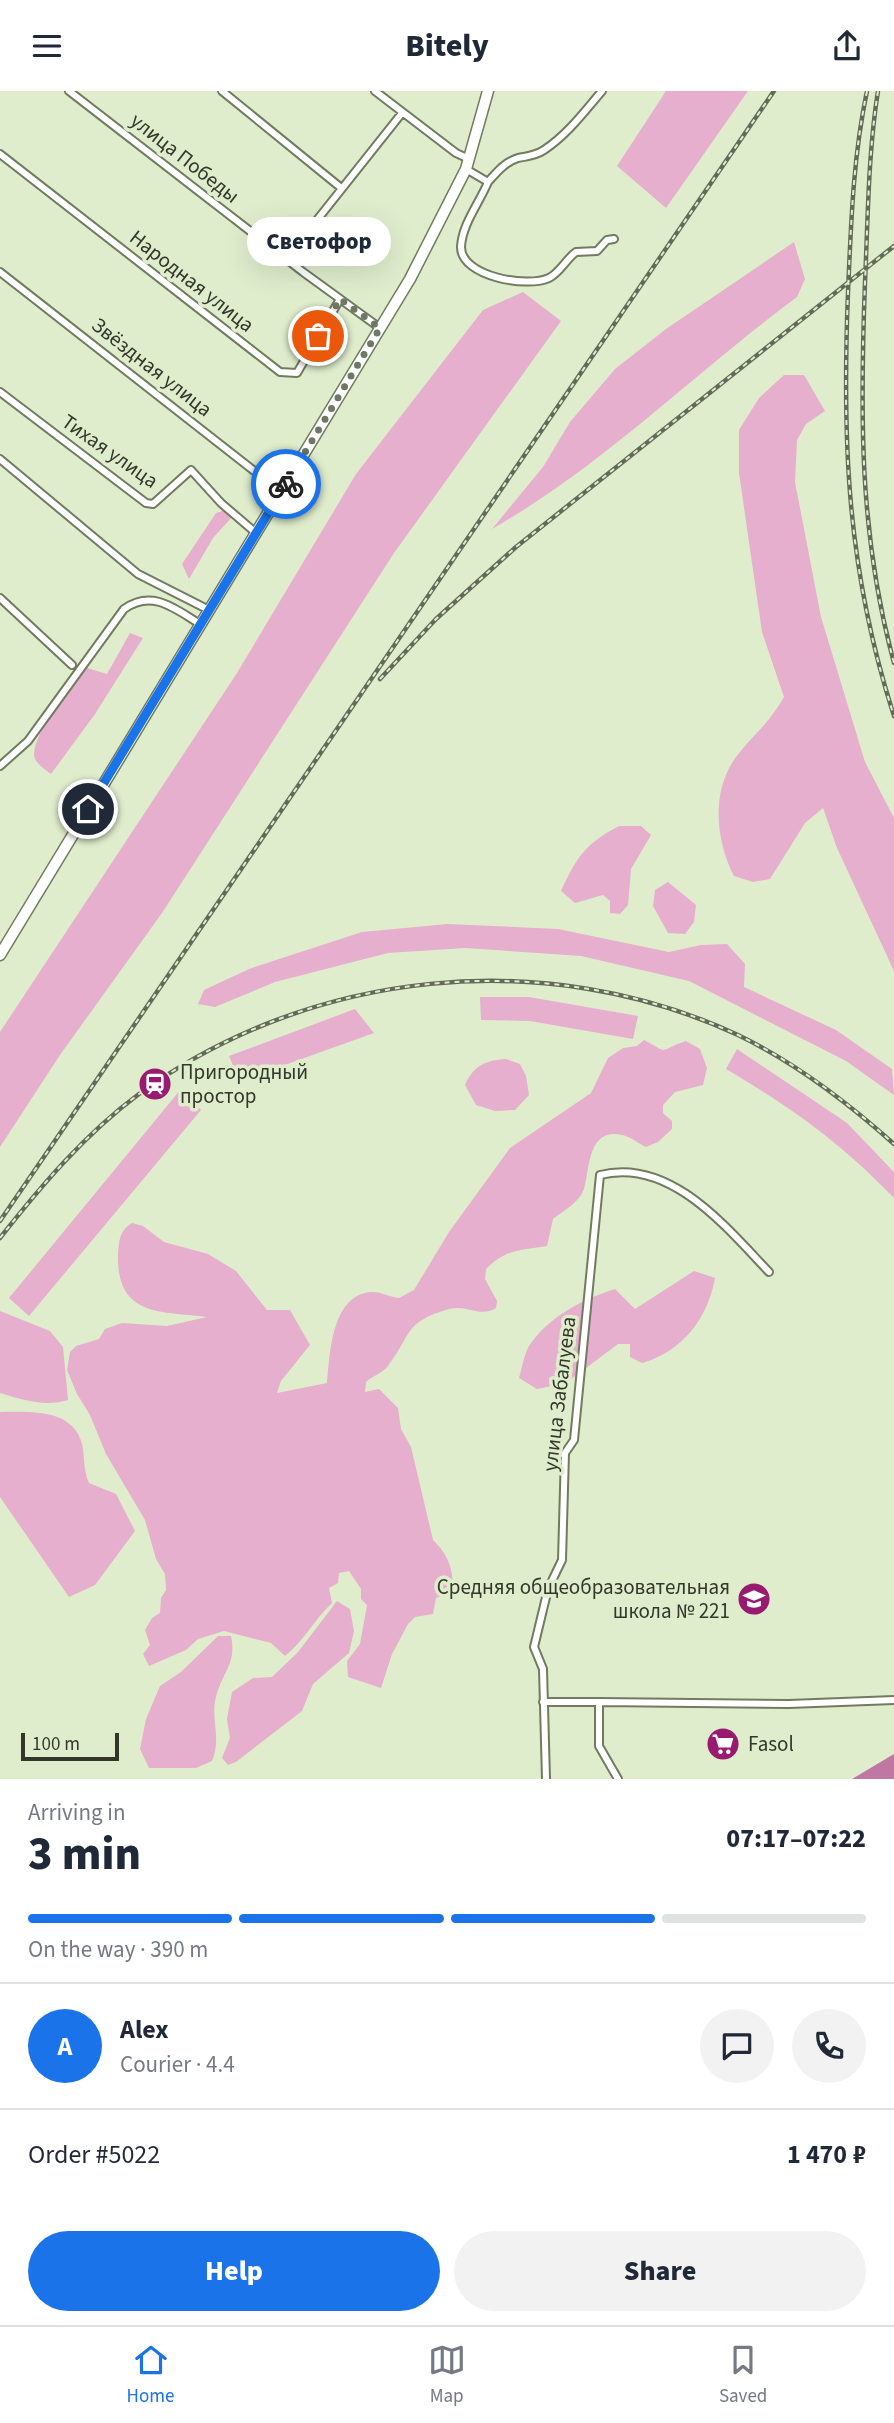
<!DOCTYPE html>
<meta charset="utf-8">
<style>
:root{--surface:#fff;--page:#f2f2f3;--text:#1f2937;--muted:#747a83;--line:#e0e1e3;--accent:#1a73e8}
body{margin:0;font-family:"Source Sans 3",sans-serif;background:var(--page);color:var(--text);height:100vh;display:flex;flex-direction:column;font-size:26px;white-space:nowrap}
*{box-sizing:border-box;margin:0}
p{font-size:23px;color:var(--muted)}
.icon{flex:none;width:38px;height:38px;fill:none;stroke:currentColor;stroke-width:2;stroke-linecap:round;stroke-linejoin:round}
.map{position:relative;height:1688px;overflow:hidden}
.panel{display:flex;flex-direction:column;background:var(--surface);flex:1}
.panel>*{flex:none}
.scale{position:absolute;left:21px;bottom:18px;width:98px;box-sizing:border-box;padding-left:7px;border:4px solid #33372b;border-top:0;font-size:19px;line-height:24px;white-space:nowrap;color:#33372b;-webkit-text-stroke:5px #e0edcd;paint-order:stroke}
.pin{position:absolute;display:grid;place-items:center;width:60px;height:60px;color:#fff;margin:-30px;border:4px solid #fff;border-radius:50%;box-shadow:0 2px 7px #0007}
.courier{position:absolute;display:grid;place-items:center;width:70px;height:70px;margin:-35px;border:5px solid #1a73e8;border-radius:50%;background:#fff;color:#222;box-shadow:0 2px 9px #0007}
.bubble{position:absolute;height:49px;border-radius:24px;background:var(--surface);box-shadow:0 7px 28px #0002;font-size:23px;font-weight:800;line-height:49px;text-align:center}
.head em{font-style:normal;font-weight:800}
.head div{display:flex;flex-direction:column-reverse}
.head{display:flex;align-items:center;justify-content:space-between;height:119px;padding:0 28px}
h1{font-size:46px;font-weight:800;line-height:52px}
.bar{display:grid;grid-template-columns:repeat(4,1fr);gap:10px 7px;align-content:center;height:84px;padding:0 28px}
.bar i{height:9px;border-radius:5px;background:var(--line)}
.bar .on{background:var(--accent)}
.bar p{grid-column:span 4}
.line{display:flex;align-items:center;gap:18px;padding:0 28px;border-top:2px solid var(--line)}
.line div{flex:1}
.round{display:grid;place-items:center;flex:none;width:74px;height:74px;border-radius:37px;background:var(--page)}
.action{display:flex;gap:14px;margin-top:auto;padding:14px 28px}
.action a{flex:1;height:80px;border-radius:42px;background:var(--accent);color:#fff;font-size:28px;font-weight:800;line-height:80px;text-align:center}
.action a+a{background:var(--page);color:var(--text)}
header{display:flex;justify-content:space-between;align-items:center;height:91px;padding:0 28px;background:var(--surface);font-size:32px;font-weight:800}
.menu{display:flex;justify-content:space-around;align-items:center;height:98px;border-top:2px solid var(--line);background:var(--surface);font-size:19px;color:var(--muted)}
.menu a{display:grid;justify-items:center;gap:4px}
.menu .on{color:var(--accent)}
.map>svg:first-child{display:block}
.green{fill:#e5afcd}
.water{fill:#c077a2}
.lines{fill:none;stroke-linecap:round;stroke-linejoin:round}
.street-casing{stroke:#707b5f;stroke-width:10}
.primary-casing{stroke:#707b5f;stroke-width:13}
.street{stroke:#fff;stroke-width:6}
.primary{stroke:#fff;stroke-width:10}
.rail-casing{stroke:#636a58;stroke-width:4.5}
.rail{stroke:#e0edcd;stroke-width:2;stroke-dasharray:5;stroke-linecap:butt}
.done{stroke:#707764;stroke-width:7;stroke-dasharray:0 12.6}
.route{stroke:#1a73e8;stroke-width:9}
.labels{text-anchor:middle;stroke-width:7;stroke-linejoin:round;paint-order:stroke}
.street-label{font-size:21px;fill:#33372b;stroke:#e0edcd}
.poi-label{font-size:21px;fill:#33372b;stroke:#e0edcd;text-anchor:start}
</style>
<header><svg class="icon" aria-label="menu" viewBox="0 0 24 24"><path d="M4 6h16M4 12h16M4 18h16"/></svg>Bitely<svg class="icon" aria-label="share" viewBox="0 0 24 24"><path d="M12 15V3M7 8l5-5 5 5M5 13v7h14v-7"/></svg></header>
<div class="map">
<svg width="894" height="1688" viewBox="0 0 894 1688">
<rect width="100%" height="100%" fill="#e0edcd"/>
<!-- green -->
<path class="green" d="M666 0H748L666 117 617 75Z
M794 151 805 188 797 206C694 282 604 374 492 438L543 376 570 331 615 278 666 238Z
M523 201 561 230 394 462 162 822 60 964 0 1056V941L237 582 356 383 483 219Z
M784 284H804L825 320 806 333 797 349 795 391 821 526 865 671 894 727V880L837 757 823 717 805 732 770 788 753 791 734 785C715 748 710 696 740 661 757 640 769 632 784 606L762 541 739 382V339L759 307Z
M228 418 233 425 213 447 189 488 182 473 216 422Z
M130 542 143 547 95 623 51 683C46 679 38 674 35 668 27 650 73 591 84 576L107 583Z
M619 735H641L651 744 631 778 628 814 620 823 610 822V810L603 804 575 812 561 800C576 767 586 752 619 735Z
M668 791 696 814 694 831 685 843 668 842 653 815 655 799Z
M448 833 558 838 669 861 701 854 727 853 745 873 744 896 836 939 892 978 894 1004 846 970 689 890 581 865 465 857 388 862 275 891 215 916 198 913 204 899 249 878 362 841Z
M480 906H529L638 925 633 948 530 930 481 929Z
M355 918 374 942 240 990 229 965Z
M644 949C672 964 656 960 686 950L700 958 707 977 703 994 675 1001 663 1014V1022L672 1030V1038L658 1051 646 1056C639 1053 630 1045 622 1044 587 1036 590 1079 584 1098 579 1112 564 1119 553 1128L547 1155C519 1160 508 1157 486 1178L485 1188 497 1210 496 1217C480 1227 467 1213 449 1218 404 1231 412 1243 388 1275 383 1282 372 1285 366 1291L365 1301 379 1298 398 1317 401 1338 411 1356 433 1449C447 1462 456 1481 451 1501L436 1507 433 1523 415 1526 408 1533 392 1563 381 1597 348 1586 347 1570 360 1553 367 1514 361 1508V1498L349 1480 339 1482 338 1492 329 1497 332 1512C314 1529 304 1550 285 1565L271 1552 224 1540 198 1548 186 1559 149 1575 143 1563 150 1554 145 1539 152 1527 160 1522 161 1507 166 1499 165 1483 156 1468 145 1429 106 1363 90 1324 77 1303 67 1279 70 1261 76 1255 99 1248 105 1238 122 1232 167 1235 207 1226C163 1220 117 1227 118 1165 119 1150 119 1140 132 1132L143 1135 164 1151 208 1163 236 1180 267 1219H290L310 1254 281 1290 277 1302 327 1292C330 1264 331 1203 372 1201 379 1200 390 1206 399 1207L414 1199 449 1141 510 1057 591 1002 608 967 623 957 637 955Z
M737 958 847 1032 894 1081V1107C841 1052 792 1017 726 978Z
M506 968 520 973 526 985 529 1004 515 1019 495 1020 476 1014 465 994C473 975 486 969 506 968Z
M181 998 201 1019 29 1225 9 1207Z
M694 1180 715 1187C708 1227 682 1261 642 1272L630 1266V1253H618L566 1292 537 1298 519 1287C522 1277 524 1264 529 1255 548 1226 583 1208 615 1198L635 1218Z
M0 1220 50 1240 63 1256 68 1309C45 1316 23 1309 0 1302Z
M0 1321C29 1321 73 1317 82 1353 85 1367 83 1378 89 1392L116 1403 135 1440 95 1494 69 1506 0 1406Z
M337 1510 350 1518 354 1540 349 1562 313 1593 302 1620 236 1671 228 1674 222 1667 230 1647 227 1628 232 1601 253 1587 272 1586 298 1561Z
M218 1545H231C237 1573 222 1581 216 1606 210 1628 222 1646 212 1670L196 1677H149L140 1658 146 1628 160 1595 181 1581Z"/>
<!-- water -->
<path class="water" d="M894 1663V1688H852Z"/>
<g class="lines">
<defs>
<path id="street" d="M69 0 303 181 380 237
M222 0 340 96
M375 0 456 62 469 68
M0 63 280 281 297 282 340 208
M466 78 488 91C497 81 505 71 518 67 528 65 535 65 544 59 567 44 584 21 602 0
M488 91C480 111 462 133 461 156 461 186 528 197 549 187 560 182 566 168 576 161L597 160 607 149 614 148
M286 168 402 22
M0 181 281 401
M0 301 146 412 153 413 191 379 221 412 256 442
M0 368 138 483 209 519
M0 507 72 574
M0 675 28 650 124 518C152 498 174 517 200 533
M543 1611H599
M546 1688 543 1578 534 1556 548 1498 562 1469 565 1362 574 1349 600 1084C670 1066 726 1136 769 1181
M618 1688 599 1655V1611L789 1613 894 1609"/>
<path id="primary" d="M0 864 410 188 466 78 488 0"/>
</defs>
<!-- street casing -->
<use href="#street" class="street-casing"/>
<!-- primary casing -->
<use href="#primary" class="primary-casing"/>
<!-- street -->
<use href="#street" class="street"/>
<!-- primary -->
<use href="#primary" class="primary"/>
<defs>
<path id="rail" d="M867 0C853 66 851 133 848 201 842 352 847 479 894 625
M878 0C868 63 868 127 865 191 860 323 859 443 894 572
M380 588 436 528 516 456 894 155
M0 1130 774 0
M0 1147C41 1095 85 1043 139 1003 311 878 545 854 738 944 796 972 846 1010 894 1053"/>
</defs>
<!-- rail casing -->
<use href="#rail" class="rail-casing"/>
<!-- rail -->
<use href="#rail" class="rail"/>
</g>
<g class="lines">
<!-- done -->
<path class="done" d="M286 393 380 237 340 208 318 245"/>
<!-- route -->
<path class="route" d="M88 718 286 393"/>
</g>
<!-- icons -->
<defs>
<symbol id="station-disc" viewBox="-11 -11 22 22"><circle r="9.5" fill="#981a71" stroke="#e0edcd"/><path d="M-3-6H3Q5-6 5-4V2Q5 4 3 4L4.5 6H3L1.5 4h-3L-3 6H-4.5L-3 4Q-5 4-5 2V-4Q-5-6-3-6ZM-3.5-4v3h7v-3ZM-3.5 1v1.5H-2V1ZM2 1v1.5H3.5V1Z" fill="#fff"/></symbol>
<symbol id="school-disc" viewBox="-11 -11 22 22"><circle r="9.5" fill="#981a71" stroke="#e0edcd"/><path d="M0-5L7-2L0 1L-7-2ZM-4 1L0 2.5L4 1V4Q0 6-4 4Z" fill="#fff"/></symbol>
<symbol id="supermarket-disc" viewBox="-11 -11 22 22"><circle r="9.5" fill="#981a71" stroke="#e0edcd"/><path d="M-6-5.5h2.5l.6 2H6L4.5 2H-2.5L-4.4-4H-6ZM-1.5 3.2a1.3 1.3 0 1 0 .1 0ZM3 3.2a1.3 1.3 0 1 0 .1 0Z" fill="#fff"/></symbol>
</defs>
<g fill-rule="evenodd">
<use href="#station-disc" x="136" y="974" width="38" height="38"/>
<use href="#school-disc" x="735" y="1489" width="38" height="38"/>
<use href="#supermarket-disc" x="704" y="1634" width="38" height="38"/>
</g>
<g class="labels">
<!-- street labels -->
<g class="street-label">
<text transform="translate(185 67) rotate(38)" y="7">улица Победы</text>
<text transform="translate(192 190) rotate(38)" y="7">Народная улица</text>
<text transform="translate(152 276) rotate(38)" y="7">Звёздная улица</text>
<text transform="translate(110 360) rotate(35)" y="7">Тихая улица</text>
<text transform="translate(559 1303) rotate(-83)" y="7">улица Забалуева</text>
</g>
<!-- poi labels -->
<g class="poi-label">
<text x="180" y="988">Пригородный<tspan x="180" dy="24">простор</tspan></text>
<text x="730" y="1503" text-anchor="end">Средняя общеобразовательная<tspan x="730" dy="24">школа № 221</tspan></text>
<text x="748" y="1660">Fasol</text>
</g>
</g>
</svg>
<div class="scale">100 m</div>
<div class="pin" style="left:318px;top:245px;background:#ea580c"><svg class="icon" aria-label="bag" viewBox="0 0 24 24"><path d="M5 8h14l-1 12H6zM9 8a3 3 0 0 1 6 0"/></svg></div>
<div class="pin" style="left:88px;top:718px;background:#1f2937"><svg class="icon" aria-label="home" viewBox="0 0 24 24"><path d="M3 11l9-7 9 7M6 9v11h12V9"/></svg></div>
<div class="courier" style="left:286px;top:393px"><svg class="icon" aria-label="bike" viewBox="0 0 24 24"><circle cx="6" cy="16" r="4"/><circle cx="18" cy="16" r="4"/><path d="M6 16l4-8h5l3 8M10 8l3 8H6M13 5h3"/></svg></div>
<div class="bubble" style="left:247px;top:126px;width:144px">Светофор</div>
</div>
<section class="panel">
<div class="head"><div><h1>3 min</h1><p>Arriving in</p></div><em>07:17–07:22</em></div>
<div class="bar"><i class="on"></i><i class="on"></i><i class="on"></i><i></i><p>On the way · 390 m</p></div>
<div class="line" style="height:126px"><b class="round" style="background:var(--accent);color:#fff">A</b><div><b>Alex</b><p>Courier · 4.4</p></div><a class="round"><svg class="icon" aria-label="chat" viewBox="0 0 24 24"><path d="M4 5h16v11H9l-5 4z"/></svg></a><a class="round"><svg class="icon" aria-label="phone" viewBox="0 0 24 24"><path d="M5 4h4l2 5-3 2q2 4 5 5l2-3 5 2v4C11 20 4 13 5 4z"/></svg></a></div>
<div class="line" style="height:91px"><div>Order #5022</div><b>1 470 ₽</b></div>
<div class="action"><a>Help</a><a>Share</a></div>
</section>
<nav class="menu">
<a class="on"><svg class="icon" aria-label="home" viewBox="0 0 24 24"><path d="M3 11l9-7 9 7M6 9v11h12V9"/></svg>Home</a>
<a><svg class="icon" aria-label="map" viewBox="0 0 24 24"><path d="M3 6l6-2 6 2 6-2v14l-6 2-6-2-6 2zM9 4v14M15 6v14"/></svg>Map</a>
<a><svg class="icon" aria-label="saved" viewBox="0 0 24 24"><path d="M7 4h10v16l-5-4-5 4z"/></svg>Saved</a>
</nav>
